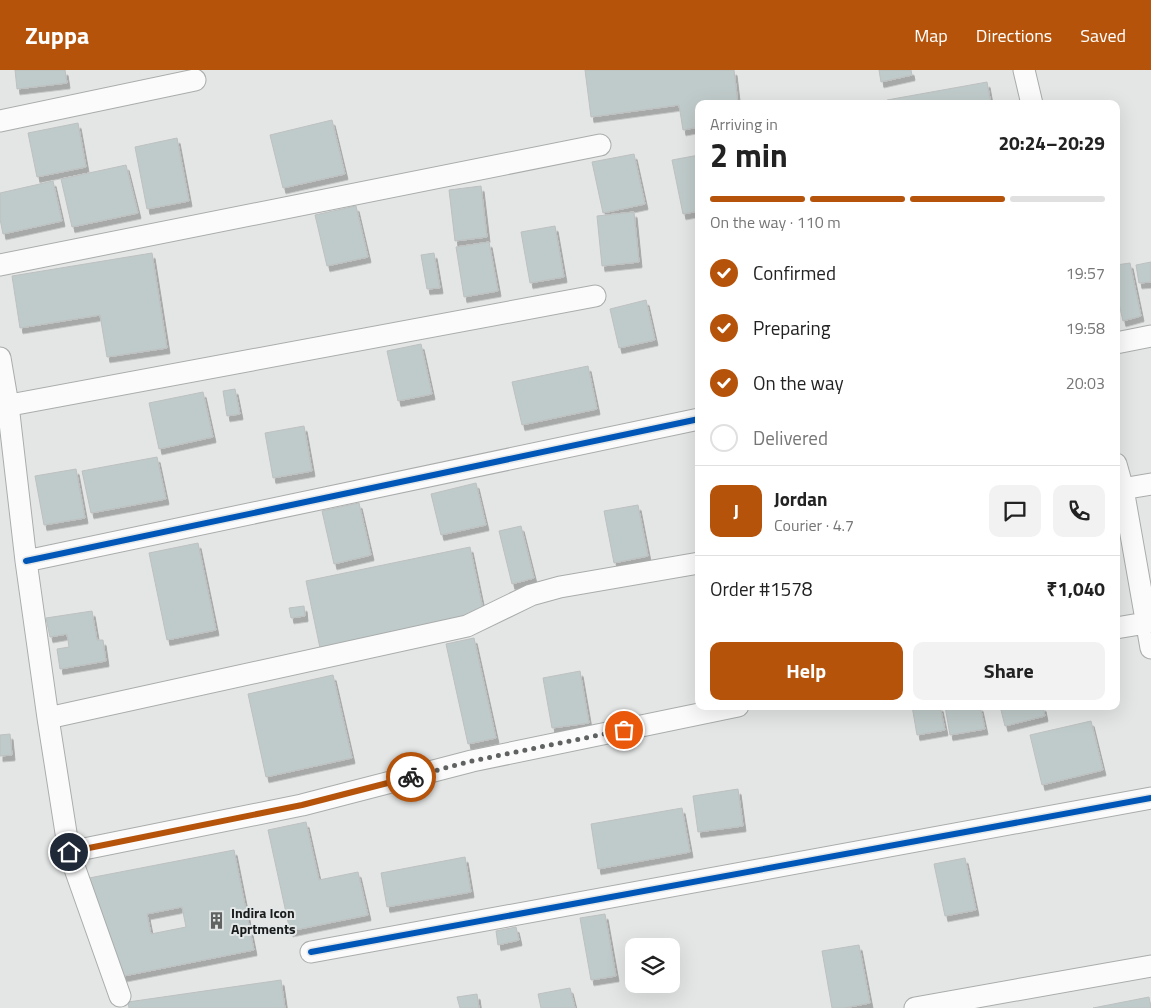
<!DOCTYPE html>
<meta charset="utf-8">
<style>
:root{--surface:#fff;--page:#f2f2f2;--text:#222;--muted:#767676;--line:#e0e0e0;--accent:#b45309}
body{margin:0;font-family:"Titillium Web",sans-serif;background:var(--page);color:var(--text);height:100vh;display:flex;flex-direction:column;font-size:19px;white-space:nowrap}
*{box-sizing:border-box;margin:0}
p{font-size:16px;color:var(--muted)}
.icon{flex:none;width:28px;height:28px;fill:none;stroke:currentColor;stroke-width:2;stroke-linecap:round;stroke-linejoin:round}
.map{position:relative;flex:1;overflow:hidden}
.sheet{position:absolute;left:695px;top:30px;width:425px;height:610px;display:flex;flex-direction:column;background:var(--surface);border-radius:10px;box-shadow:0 5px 20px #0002}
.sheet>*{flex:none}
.fabs{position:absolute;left:625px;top:868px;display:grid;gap:10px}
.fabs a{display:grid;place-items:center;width:55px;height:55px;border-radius:10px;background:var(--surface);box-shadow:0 5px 20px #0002;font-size:25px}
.pin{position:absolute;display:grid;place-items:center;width:42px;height:42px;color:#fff;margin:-21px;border:2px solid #fff;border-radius:50%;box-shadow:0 1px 5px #0007}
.courier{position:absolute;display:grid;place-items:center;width:50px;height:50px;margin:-25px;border:4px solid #b45309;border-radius:50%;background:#fff;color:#222;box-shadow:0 1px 6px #0007}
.overview em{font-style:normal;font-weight:700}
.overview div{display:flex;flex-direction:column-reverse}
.overview{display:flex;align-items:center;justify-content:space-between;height:85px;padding:0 15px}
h1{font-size:32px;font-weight:700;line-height:38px}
.bar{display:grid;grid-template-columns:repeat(4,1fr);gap:8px 5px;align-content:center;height:60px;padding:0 15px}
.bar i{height:6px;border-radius:4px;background:var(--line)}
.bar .selected{background:var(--accent)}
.bar p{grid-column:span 4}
.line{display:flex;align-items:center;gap:12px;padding:0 15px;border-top:1px solid var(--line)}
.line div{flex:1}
.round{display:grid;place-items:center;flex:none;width:52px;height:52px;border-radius:10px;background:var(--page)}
ol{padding:0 15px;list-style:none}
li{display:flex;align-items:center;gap:15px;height:55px}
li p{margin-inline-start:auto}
li .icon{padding:5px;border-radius:50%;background:var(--accent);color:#fff;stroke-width:4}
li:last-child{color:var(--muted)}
li i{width:28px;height:28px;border:2px solid var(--line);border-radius:50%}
.cta{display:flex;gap:10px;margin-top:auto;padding:10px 15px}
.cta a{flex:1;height:58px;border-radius:10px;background:var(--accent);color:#fff;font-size:20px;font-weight:700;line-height:58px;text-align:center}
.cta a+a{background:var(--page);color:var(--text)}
header{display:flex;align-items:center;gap:30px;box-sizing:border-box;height:70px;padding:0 25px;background:var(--accent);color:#fff}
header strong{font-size:24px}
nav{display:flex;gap:28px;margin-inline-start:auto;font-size:18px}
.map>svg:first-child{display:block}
.building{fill:#bfcbca;stroke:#bec0c0;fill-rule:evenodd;filter:url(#shadow)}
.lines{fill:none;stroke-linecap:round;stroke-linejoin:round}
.minor-casing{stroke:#aaacac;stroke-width:23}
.minor{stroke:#fbfbfb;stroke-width:21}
.cycleway-casing{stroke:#e3e7e7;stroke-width:9}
.cycleway{stroke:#0057b8;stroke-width:6}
.done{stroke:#606262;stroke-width:5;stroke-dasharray:0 9}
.route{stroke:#b45309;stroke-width:6}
.labels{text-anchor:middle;stroke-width:4;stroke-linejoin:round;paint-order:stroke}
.poi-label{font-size:14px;font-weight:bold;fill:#191b1b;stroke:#e3e7e7;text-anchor:start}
</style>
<header>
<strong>Zuppa</strong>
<nav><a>Map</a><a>Directions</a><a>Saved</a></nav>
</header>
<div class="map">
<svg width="1151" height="938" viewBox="0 0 1151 938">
<defs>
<filter id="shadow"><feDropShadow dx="3" dy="5.5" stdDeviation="0" flood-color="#0004"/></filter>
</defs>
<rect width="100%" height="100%" fill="#e4e6e6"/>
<!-- building -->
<path class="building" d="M15 0H65L67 13 17 19Z
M585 0H734L738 34H699V57L683 60 679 35 591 47Z
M879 0H911L912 5 881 12Z
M987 12 991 34H888L887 30Z
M332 50 345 104 283 118 270 65Z
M78 53 86 97 37 107 28 63Z
M177 68 189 131 147 139 135 77Z
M634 84 645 134 603 143 592 92Z
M699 85V141L683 144 672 90Z
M126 95 138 143 72 157 61 109Z
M53 111 62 151 3 164 0 149V123Z
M481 116 487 167 455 171 449 120Z
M356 136 368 187 327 196 315 145Z
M634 142 639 192 602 196 597 146Z
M555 156 564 207 530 213 521 162Z
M489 172 498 221 464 227 456 177Z
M152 183 167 278 107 287 100 245 20 258 12 206Z
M434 183 440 218 427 219 421 185Z
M1151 192V212L1139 213 1136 195Z
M1130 193 1141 246 1123 251 1116 221V195Z
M646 230 655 270 619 278 610 239Z
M421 274 432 324 398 331 387 281Z
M588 296 597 339 522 355 512 312Z
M235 319 240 344 227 346 223 321Z
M203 322 213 367 159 379 149 333Z
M304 356 312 401 273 408 265 363Z
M157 387 166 429 91 443 82 401Z
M76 399 85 448 44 455 35 406Z
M476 413 486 455 441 465 431 424Z
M359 433 371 485 334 494 322 441Z
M638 435 648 486 614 493 604 441Z
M521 456 534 508 512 514 499 461Z
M198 473 216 560 167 570 149 483Z
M470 477 484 544 320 578 306 511Z
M304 536 305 546 291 548 289 538Z
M92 541 97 570H103L106 591 60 599 57 579 69 577 67 564 50 567 46 548Z
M474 568 496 668 468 674 446 574Z
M580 601 589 653 552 658 543 608Z
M333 605 352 688 266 707 248 624Z
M912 636H940L945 660 917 665Z
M945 636H980L985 659 950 665Z
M1000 636H1043L1045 646 1005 656Z
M1091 651 1103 700 1042 715 1030 665Z
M10 664 12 685 0 686V665Z
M738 719 743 756 698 762 693 726Z
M682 738 690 782 598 799 591 754Z
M306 752 319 810 358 802 368 845 290 861 268 760Z
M234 780 254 880 104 910 84 809ZM182 837 186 857 151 864 147 844Z
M465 787 471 822 387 837 381 803Z
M965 788 976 840 945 846 934 794Z
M605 844 616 906 591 910 580 848Z
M516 857 519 870 498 875 496 861Z
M859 875 870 933 844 938H832L822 881Z
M281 910 285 938H129L128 932Z
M570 918 575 938H541L538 924Z
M477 924 479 938H460L457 927Z
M1149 927 1151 938H1093Z"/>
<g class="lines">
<defs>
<path id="minor" d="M1024 0 1032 34
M0 51 195 10
M0 195 600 75
M1116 273 1151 266
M0 288 8 335 26 491 48 648 69 782 120 926
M0 337 595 226
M1116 394 1123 419 1151 578
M1116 420 1151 414
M26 491 699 349
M1116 558 1151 552
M48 648 467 556 531 525 560 517 699 493
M69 782 302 735 472 691 738 636
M311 882 1151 728
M915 938 1151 896"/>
</defs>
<!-- minor casing -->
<use href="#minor" class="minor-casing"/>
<!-- minor -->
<use href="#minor" class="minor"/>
<defs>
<path id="cycleway" d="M26 491 699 349
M311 882 1151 728"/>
</defs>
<!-- cycleway casing -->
<use href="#cycleway" class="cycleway-casing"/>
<!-- cycleway -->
<use href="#cycleway" class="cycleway"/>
</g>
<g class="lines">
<!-- done -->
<path class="done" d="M411 707 472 691 624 660"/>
<!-- route -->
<path class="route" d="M69 782 302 735 411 707"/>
</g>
<!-- icons -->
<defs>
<symbol id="building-bare" viewBox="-9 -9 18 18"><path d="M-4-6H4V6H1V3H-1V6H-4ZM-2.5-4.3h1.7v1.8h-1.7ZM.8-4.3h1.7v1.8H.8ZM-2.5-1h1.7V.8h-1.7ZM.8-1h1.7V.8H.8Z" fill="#606262" stroke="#e3e7e7" stroke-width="2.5" paint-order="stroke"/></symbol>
</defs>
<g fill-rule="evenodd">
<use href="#building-bare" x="204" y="838" width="25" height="25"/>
</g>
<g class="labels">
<!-- poi labels -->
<g class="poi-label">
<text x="231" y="848">Indira Icon<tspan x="231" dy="16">Aprtments</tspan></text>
</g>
</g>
</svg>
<div class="fabs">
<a><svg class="icon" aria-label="layers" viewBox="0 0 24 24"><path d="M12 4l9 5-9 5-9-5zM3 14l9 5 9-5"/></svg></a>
</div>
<div class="pin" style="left:624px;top:660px;background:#ea580c"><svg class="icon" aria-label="bag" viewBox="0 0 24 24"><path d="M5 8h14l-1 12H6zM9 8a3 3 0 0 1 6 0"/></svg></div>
<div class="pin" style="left:69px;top:782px;background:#1f2937"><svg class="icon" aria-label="home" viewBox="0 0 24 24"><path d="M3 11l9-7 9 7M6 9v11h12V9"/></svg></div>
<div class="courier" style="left:411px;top:707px"><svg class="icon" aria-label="bike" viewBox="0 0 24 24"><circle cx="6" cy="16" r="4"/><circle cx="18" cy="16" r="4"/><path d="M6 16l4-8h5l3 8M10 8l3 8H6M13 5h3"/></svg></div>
<section class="sheet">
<div class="overview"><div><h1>2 min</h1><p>Arriving in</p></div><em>20:24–20:29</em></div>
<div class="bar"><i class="selected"></i><i class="selected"></i><i class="selected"></i><i></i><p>On the way · 110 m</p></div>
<ol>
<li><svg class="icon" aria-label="check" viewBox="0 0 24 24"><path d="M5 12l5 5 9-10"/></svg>Confirmed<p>19:57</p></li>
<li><svg class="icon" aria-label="check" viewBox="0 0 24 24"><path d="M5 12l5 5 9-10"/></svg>Preparing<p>19:58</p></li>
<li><svg class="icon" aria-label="check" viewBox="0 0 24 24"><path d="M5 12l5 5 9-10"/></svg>On the way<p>20:03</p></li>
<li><i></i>Delivered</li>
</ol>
<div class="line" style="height:90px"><b class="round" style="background:var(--accent);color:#fff">J</b><div><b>Jordan</b><p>Courier · 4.7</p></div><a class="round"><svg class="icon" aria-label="chat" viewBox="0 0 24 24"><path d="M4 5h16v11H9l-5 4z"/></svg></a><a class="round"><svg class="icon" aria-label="phone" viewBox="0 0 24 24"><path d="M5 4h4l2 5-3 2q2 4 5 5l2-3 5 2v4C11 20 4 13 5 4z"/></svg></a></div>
<div class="line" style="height:65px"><div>Order #1578</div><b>₹1,040</b></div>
<div class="cta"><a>Help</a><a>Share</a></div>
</section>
</div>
